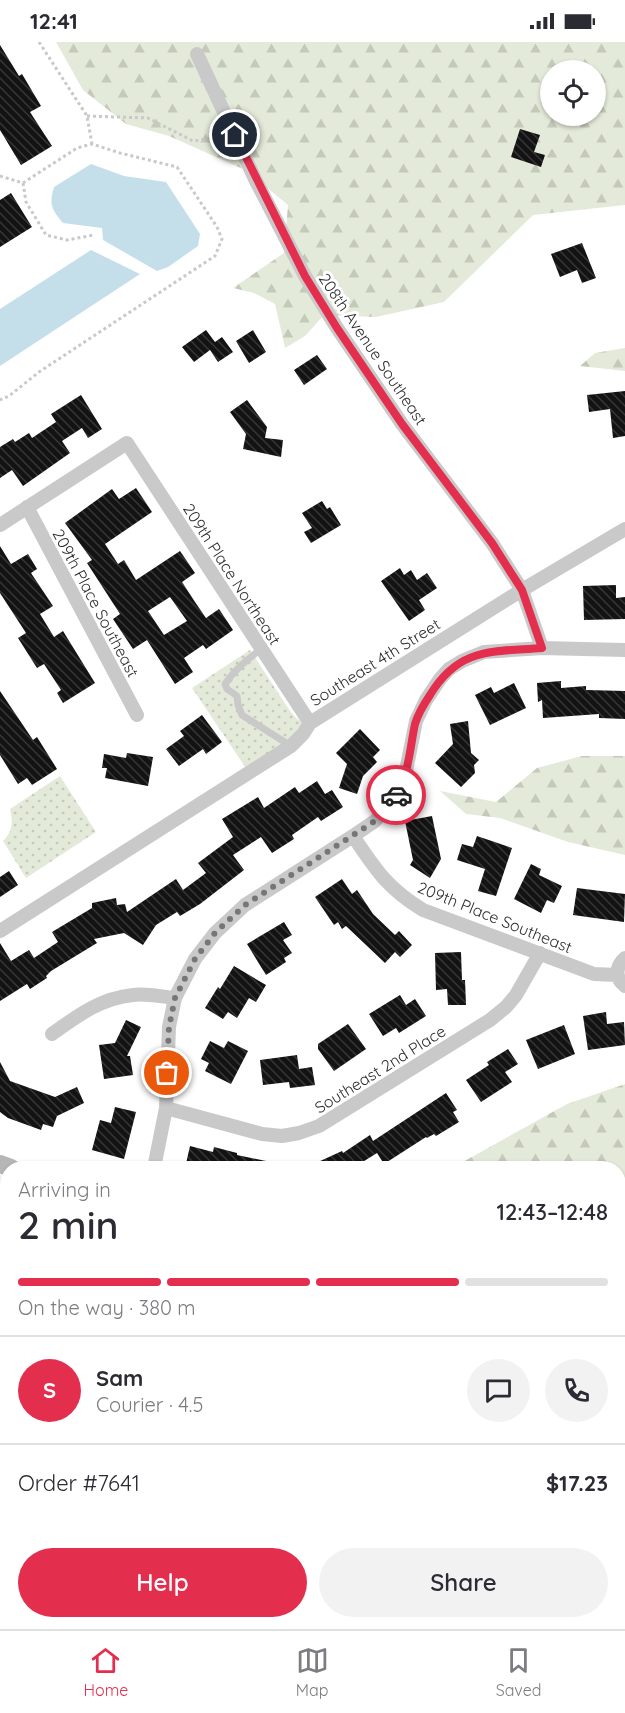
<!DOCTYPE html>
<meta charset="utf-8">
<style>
:root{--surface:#fff;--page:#f2f2f3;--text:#2b2b33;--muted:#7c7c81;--line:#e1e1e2;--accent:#e32e4d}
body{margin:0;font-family:Quicksand,sans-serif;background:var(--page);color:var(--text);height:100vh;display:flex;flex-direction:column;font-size:22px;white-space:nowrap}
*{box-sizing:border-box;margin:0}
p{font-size:20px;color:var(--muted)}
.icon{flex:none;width:33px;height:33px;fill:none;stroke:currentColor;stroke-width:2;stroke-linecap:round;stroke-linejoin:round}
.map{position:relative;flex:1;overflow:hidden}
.details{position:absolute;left:0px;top:1119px;width:626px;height:468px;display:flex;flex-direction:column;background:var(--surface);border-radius:24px 24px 0 0;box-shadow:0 2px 4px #0004}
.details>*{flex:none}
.tools{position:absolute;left:540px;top:18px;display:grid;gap:12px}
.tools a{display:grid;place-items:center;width:66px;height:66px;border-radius:50%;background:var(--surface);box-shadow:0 2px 4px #0004;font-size:30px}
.pin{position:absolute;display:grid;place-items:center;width:51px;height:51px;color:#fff;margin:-26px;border:3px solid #fff;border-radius:50%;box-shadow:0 2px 6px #0007}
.courier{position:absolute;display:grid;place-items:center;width:60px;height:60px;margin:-30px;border:4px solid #e32e4d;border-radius:50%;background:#fff;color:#222;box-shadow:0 2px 8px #0007}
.head em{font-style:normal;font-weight:600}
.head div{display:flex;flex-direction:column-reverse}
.head{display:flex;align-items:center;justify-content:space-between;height:102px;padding:0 18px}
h1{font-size:39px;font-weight:600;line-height:45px}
.bar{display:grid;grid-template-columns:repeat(4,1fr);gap:9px 6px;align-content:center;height:72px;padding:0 18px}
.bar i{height:8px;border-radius:4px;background:var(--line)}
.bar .selected{background:var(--accent)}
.bar p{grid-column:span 4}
.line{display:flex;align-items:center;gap:15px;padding:0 18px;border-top:2px solid var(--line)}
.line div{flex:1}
.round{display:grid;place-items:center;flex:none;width:63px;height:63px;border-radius:32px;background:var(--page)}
.cta{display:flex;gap:12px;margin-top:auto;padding:12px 18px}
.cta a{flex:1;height:69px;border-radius:36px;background:var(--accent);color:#fff;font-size:24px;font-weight:600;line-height:69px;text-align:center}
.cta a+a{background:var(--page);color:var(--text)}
.status{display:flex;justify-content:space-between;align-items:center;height:42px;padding:0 30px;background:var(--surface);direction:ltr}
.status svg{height:16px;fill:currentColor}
.tabs{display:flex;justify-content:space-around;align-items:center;height:84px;border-top:2px solid var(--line);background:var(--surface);font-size:16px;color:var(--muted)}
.tabs a{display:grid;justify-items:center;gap:3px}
.tabs .selected{color:var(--accent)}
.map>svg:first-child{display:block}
.forest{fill:url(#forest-firs);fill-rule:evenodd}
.park{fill:url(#park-dots)}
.water{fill:#c5dfea}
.building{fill:url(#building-back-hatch);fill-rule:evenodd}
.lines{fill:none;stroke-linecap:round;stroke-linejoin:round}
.path{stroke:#c9c9c9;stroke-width:3;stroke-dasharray:3 3;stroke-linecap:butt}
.lane{stroke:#c9c9c9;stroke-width:7}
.street{stroke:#c9c9c9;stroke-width:14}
.secondary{stroke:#b6b6b6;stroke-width:18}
.done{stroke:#767676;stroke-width:6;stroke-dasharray:0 10.8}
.route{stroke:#e32e4d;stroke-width:8}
.labels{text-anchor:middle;stroke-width:6;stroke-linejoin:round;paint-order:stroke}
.street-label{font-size:16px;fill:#2c2c2c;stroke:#fff}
</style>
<div class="status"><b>12:41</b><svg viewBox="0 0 49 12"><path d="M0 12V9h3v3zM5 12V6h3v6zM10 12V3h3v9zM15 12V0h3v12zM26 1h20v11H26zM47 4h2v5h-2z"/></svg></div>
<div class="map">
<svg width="625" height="1587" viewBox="0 0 625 1587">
<defs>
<pattern id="forest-firs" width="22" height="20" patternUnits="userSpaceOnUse" patternTransform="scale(1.5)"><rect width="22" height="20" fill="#e4ead9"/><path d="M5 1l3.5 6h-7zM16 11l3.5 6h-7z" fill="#c4c9ba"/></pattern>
<pattern id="park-dots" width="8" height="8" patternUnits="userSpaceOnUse" patternTransform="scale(1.5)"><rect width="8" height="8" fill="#e4ead9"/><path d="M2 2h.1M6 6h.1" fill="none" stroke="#c4c9ba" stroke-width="1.8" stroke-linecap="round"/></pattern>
<pattern id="building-back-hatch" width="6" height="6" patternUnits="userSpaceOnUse" patternTransform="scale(1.5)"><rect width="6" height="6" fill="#131313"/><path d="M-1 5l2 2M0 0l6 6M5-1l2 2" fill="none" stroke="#363636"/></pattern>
</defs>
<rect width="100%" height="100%" fill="#fff"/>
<!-- forest -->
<path class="forest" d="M56 0H625V163L533 173 444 260 376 275 324 273 305 294 285 306 275 262 254 251 233 246 284 211 288 163 245 128 169 94 126 82 83 48ZM550 28H596V74H550Z
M625 306V329L580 324 595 311Z
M582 714H625V813L568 800 500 776 466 772 440 749 496 760 537 726Z
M625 1042V1293L618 1286V1126H452L567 1062Z
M0 1431 8 1449V1580H79L84 1587H0Z"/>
<!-- park -->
<path class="park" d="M250 608 290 669 296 676 302 680 298 691 248 729 192 646Z
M60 734 96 790 26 836 3 799C13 789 13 779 10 767Z"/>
<!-- water -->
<path class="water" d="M91 122 124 134 166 140 200 192 198 204 168 225 157 229 103 198 102 186 63 181C51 167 49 162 54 145Z
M91 208 140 232 0 324V267Z"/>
<!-- building -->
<path class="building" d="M0 3 19 34 22 32 41 64 30 70 52 104 21 123 0 88Z
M520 87 540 93 534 110 545 113 541 125 511 115Z
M11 151 32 185 0 205V158Z
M582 201 596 236 582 241 577 228 560 235 551 212Z
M206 288 215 300 222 295 233 310 218 320 210 308 194 320 182 305Z
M253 288 266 310 249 321 236 299Z
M317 313 327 327 304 343 294 328Z
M625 349V394L613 396 610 367 589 370 587 353Z
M81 353 102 387 88 396 82 386 62 399 70 411 23 444 12 428 0 436V405L13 397 15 400 29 391 32 396 56 380 51 372Z
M247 358 267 385 265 396 283 398 281 415 243 407 246 392 230 370Z
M136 446 152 470 105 502 118 522 124 518 136 538 180 509 195 531 182 540 195 560 206 576 219 567 233 588 206 607 203 603 184 616 193 630 175 642 147 598 133 607 113 577 120 572 87 521 92 518 65 481 112 447 119 457ZM170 555 187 579 164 593 148 569Z
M322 459 327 467 330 465 341 483 311 501 304 490 312 486 302 471Z
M0 504 11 522 28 512 37 527 31 531 53 564 40 572 54 595 63 589 95 641 63 661 57 651 61 648 44 622 37 626 18 596 26 591 0 551Z
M400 526 404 533 411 528 417 538 427 531 437 546 419 558 425 568 409 579 381 539Z
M616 543V556L625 555V577L584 578 583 544Z
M561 639V646L586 644V648L625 649V677L599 676V672L543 676 542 658 538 660 537 641Z
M514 641 526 666 490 683 475 653 491 645 494 651Z
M0 649 33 698 37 695 57 727 32 743 27 736 18 742 0 713Z
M202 673 222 700 206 712 203 707 179 724 166 707 184 694 180 689Z
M468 679 471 711 479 718 474 723 475 731 461 745 435 721 453 702 450 682Z
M360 687 380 708 373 715 377 720 363 734 357 752 339 746 347 722 336 711Z
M127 711 153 715 148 744 105 736 107 726H102L104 712 126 716Z
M317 739 325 752 332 748 343 765 321 779 318 775 292 793 294 797 272 811 261 795 233 813 244 828 200 862 180 874 177 870 156 883 143 903 124 891 94 897 97 901 51 929 46 934 47 936 30 947 27 942 0 959V901L11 919 29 908 34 916 58 900 52 890 92 866V861L116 856 117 863 125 862 127 870 176 837 183 848 206 831 198 821 233 795 222 777 258 755 264 766 295 745 299 751Z
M432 774 441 817 430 836 410 823 413 818 405 779Z
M477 794 512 806 496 854 478 849 485 827 457 818 462 802 473 805Z
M531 822 541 827 539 833 562 844 554 861 547 858 541 871 514 857Z
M9 829 18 843 0 855V835Z
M342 837 352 852 357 848 373 872 395 893 399 889 412 903 400 915 395 910 385 921 346 884 342 887 338 880 334 883 315 855Z
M577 846 625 852 624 880 573 873Z
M284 880 292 893 283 898 292 911 284 916 286 920 266 933 247 902Z
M461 910 462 938H465L466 963H448L447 947 436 948 435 911Z
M234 924 266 943 256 960 249 956 237 976 228 970 223 977 205 966 218 945 220 947Z
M400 953 406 963 415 957 426 974 399 991 396 986 383 994 369 972Z
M606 970 607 982 624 980 625 1003 588 1008 583 974Z
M126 978 141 985 127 1014H130L133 1033 104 1037 99 1003 115 1001Z
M348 982 366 1007 334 1029 318 1007V1002Z
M564 983 575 1012 538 1027 526 998Z
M210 999 224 1006 228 999 248 1009 231 1042 205 1029 209 1021 201 1017Z
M508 1007 518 1022 505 1030 512 1040 481 1060 466 1038 489 1023 487 1020Z
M297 1013 299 1027 312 1025 315 1043 290 1046 289 1040 263 1043 260 1018Z
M0 1020 10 1039 55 1055 77 1045 84 1061 57 1074 53 1085 43 1082 41 1088 8 1076 0 1070Z
M446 1051 457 1068 453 1070 459 1080 436 1094 434 1092 427 1096 426 1095 384 1122 377 1111 353 1126H305L342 1109 343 1111 370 1093 373 1099Z
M115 1065 136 1070 124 1117 92 1108 100 1078 111 1081Z
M190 1104 213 1110 214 1105 237 1111V1113L276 1121V1126H185Z"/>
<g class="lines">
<!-- path -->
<path class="path" d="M39 0 87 74 92 102
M87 74 148 76 193 99 220 95
M0 134 23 141 77 106 92 102 120 111 177 125 217 185 222 197 215 214 39 330 9 354 0 358
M23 141 26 160 46 193 67 198 94 193"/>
<!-- lane -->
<path class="lane" d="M261 607C247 618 235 627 225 642L227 647 237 654 238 663 242 673 291 704"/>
<!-- street -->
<path class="street" d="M197 12 255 137 305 234 337 286 402 382 492 501 522 548 542 606
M27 465 137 673
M0 483 127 401 310 681
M353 794C376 828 387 846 423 868L594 932 617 933
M0 889 291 704 303 692 310 681 522 548 625 487
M625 916C615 925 615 936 625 944
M52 992C77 974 101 956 133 953 146 951 162 955 175 956
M166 1066 262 1092 282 1094 299 1091 319 1084 490 978 506 965 516 953 540 911
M154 1126 166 1066 169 985 175 956 195 917 215 891 245 863 353 794 375 779 389 763 398 751 404 739 416 679 426 658 440 637 449 627 462 619 484 610 542 606 625 608
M0 1195 8 1207
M249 1580 254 1587
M512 1580 515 1587"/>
<!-- secondary -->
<path class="secondary" d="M0 1122 11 1126
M618 1305 625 1314"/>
</g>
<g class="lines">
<!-- done -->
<path class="done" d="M167 1031 169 985 175 956 195 917 215 891 245 863 375 779 396 753"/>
<!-- route -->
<path class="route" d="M235 93 305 234 337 286 402 382 492 501 522 548 542 606C492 610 459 605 430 653 424 662 418 672 415 682 410 705 409 732 396 753"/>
</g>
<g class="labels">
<!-- street labels -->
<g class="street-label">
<text transform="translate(373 307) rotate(56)" y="6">208th Avenue Southeast</text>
<text transform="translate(232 532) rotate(57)" y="6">209th Place Northeast</text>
<text transform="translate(96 561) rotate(62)" y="6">209th Place Southeast</text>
<text transform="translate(375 620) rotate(-32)" y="6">Southeast 4th Street</text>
<text transform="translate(495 875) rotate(22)" y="6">209th Place Southeast</text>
<text transform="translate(380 1027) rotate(-32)" y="6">Southeast 2nd Place</text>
</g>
</g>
</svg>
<div class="tools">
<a><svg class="icon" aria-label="locate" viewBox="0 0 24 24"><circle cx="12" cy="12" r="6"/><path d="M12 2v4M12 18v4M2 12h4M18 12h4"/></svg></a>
</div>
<div class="pin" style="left:167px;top:1031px;background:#ea580c"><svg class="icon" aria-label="bag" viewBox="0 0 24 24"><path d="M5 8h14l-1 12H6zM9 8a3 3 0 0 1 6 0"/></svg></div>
<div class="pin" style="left:235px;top:93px;background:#1f2937"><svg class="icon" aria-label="home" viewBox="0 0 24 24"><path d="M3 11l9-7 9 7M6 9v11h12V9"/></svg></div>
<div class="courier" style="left:396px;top:753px"><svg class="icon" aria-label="car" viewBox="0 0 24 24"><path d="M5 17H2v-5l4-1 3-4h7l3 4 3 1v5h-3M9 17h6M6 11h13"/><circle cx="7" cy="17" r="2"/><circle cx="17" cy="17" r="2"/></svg></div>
<section class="details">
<div class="head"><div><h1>2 min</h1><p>Arriving in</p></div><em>12:43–12:48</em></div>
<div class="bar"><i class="selected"></i><i class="selected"></i><i class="selected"></i><i></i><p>On the way · 380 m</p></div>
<div class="line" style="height:108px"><b class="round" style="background:var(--accent);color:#fff">S</b><div><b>Sam</b><p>Courier · 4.5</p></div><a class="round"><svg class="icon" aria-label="chat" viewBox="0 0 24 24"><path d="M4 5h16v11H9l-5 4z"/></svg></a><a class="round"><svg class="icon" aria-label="phone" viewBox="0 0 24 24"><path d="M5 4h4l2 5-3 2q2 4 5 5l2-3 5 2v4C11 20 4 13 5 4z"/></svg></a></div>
<div class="line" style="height:78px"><div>Order #7641</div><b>$17.23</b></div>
<div class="cta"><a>Help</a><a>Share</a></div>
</section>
</div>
<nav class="tabs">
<a class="selected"><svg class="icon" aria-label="home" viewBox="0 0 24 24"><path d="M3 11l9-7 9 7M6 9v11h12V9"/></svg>Home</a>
<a><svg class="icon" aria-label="map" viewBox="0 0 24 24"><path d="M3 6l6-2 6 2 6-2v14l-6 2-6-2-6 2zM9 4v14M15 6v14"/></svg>Map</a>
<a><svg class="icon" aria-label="saved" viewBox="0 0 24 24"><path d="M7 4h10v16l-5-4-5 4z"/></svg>Saved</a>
</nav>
